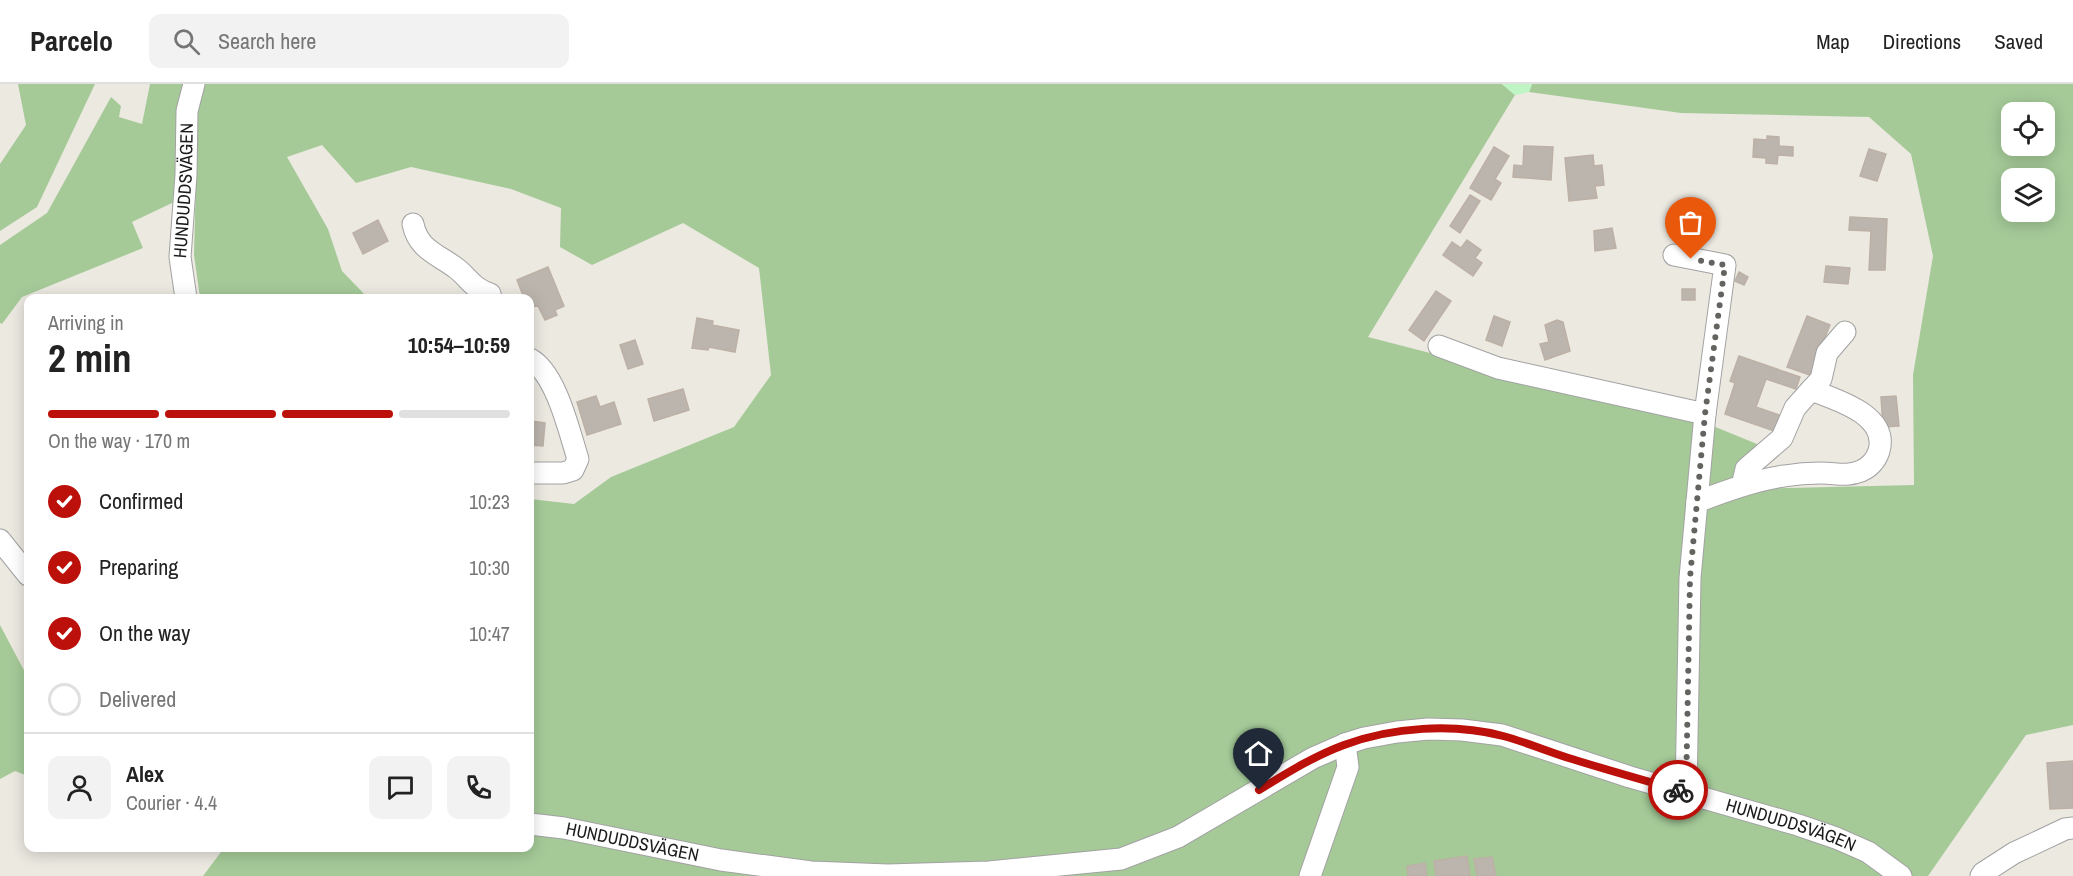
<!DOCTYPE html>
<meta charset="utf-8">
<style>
:root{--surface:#fff;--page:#f2f2f2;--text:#222;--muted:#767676;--line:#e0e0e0;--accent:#bc100b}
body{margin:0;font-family:"Archivo Narrow",sans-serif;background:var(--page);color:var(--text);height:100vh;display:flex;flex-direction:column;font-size:22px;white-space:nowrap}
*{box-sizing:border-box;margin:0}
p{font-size:20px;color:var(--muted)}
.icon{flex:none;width:33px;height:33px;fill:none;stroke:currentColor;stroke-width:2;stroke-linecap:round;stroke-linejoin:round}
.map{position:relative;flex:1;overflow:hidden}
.side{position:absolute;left:24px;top:210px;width:510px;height:558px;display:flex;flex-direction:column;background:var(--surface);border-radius:12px;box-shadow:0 3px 15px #0003}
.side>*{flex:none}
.tools{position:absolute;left:2001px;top:18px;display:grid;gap:12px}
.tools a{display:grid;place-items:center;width:54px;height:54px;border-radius:12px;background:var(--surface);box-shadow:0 3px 15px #0003;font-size:30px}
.pin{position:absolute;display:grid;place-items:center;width:51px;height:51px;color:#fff;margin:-62px -26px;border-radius:50% 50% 50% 0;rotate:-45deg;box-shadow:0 0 6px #0007}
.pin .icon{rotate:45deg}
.courier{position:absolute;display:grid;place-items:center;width:60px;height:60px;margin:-30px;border:4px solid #bc100b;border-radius:50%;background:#fff;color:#222;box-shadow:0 2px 8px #0007}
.overview em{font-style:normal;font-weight:800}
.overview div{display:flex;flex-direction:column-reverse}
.overview{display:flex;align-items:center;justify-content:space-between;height:102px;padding:0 24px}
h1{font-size:39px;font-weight:800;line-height:45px}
.bar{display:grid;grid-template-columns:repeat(4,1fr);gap:9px 6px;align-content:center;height:72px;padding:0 24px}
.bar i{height:8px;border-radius:4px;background:var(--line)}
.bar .active{background:var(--accent)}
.bar p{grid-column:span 4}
.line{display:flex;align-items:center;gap:15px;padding:0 24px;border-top:2px solid var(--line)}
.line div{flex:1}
.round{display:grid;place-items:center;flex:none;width:63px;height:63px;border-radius:12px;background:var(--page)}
ol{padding:0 24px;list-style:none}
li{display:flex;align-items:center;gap:18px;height:66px}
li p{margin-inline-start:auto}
li .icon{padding:6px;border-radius:50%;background:var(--accent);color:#fff;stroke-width:4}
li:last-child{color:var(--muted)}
li i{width:33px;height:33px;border:3px solid var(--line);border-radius:50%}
header{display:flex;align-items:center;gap:36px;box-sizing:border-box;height:84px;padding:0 30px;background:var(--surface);border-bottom:2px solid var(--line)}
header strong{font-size:28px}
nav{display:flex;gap:33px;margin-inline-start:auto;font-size:21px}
.search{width:420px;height:54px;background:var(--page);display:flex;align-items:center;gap:15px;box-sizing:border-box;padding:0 21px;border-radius:12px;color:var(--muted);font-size:22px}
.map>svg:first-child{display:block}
.forest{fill:#a5ca98;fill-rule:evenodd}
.park{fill:#bff5c5}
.building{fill:#bcb5ae;stroke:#bdb0a5;stroke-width:1.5}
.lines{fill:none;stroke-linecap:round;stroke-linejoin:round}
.minor-casing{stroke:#a2a2a2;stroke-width:23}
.minor{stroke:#fff;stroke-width:21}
.done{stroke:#646360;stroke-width:6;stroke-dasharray:0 10.8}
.route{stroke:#bc100b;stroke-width:8}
.labels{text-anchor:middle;stroke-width:6;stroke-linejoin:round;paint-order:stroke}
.street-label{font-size:18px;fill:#1b1b1b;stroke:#fff}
</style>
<header>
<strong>Parcelo</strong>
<div class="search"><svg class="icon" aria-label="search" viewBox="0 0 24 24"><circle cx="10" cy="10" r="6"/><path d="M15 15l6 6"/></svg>Search here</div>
<nav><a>Map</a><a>Directions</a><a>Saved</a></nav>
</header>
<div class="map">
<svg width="2073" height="792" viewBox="0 0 2073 792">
<rect width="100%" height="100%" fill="#ece9e1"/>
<!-- forest -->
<path class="forest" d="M18 0H95L37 123 0 147V80L26 41Z
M150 0H185L174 118 132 138 143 164 22 213 2 240 0 239V161L47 129 111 13 121 22 119 33 142 40Z
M203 0H1502L1515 11 1368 253 1713 342 1757 360 1742 405 1914 401 1913 291 1933 172 1911 70 1869 33 1681 29 1529 8 1532 0H2073V641L2026 651 1928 792H203L224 764H530V415L574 420 611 393 734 343 771 291 759 184 683 139 592 181 560 163 561 124 511 105 411 83 356 99 322 61 287 73 328 145 342 187 368 214H200L194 171 198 13ZM2012 28H2044V62H2012ZM2012 94H2044V128H2012Z
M0 541 28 594V692L15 687 0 695Z"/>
<!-- park -->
<path class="park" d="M1502 0H1532L1529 8 1515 11Z"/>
<!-- building -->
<path class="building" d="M1767 52 1779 53V62L1793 63V72L1778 71 1777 80 1766 79V74L1753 73 1754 55 1767 56Z
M1524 62 1553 63 1551 96 1513 93 1514 81 1523 82Z
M1494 63 1509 72 1495 95 1501 99 1491 116 1470 104Z
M1869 65 1886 70 1877 97 1860 92Z
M1593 71 1594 82 1602 81 1604 101 1595 102 1597 114 1569 117 1565 74Z
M1470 111 1480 117 1460 149 1450 142Z
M1850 133 1887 135 1885 186H1869L1871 147 1849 146Z
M378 136 388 157 363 170 353 149Z
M1612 144 1616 164 1595 167 1594 147Z
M1467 156 1481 166 1475 174 1482 179 1473 192 1443 171 1452 158 1461 164Z
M1826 182 1850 184 1848 200 1824 198Z
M548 183 564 222 555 226 557 231 545 236 538 222 530 223V214H524L517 196Z
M1739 188 1748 193 1744 201 1735 197Z
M1682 205H1695V216H1682Z
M1436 207 1451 217 1424 257 1409 246Z
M1494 232 1510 238 1502 262 1486 256Z
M1807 232 1830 241 1810 291 1787 283Z
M697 234 713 237 712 241 739 246 735 268 709 263 708 266 692 264Z
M1557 236 1563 238 1570 267 1545 276 1540 260 1549 258 1545 241Z
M635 256 643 280 628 285 620 261Z
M1739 272 1800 293 1796 305 1766 295 1756 323 1785 333 1780 349 1725 330 1735 299 1730 297Z
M683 305 689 326 654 337 648 315Z
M596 312 600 323 614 318 621 340 587 351 577 318Z
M1896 312 1899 342 1883 343 1881 313Z
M530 337 545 339 543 362 530 361Z
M2073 677V724L2050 725 2047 679Z
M1467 772 1470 792H1436L1434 777Z
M1492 773 1496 792H1477L1474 775Z
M1425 779 1427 792H1408L1407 782Z"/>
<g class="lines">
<defs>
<g id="minor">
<path d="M413 140C418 165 437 170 456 184 469 194 472 204 490 210L491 214"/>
<path d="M1674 171 1725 181 1705 330 1690 494 1686 708"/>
<path id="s1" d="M186 214 180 173 186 91 187 27 194 0"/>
<path d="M1439 262 1498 284 1705 330"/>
<path d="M530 275C556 289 569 347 578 375L573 386 563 389H530"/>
<path d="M1811 306 1821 295 1827 269 1845 248"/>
<path d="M1697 418C1725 407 1755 396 1784 392 1796 390 1809 389 1821 389 1837 389 1846 393 1861 387 1870 383 1876 376 1879 367 1889 331 1837 316 1811 306L1795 324 1782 354 1746 385 1742 402"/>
<path d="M0 456 28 491"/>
<path id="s2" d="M530 740 564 744 721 776 811 788 888 791 989 788 1121 775 1178 753 1313 674 1345 660 1364 654 1397 648 1428 645 1462 646 1502 651 1630 693 1798 741 1836 754 1868 768 1901 792"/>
<path d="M1310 792 1348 683 1345 660"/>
<path d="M1981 792 1983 789 2014 769 2065 745 2073 744"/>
</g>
</defs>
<!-- minor casing -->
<use href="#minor" class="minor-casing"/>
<!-- minor -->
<use href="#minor" class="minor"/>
</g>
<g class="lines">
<!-- done -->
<path class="done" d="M1678 706 1686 708 1690 494 1705 330 1725 181 1691 175"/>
<!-- route -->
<path class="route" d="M1259 706C1287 689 1314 672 1344 661 1392 643 1453 639 1503 652 1526 658 1549 668 1572 675 1607 686 1643 696 1678 706"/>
</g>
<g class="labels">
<!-- street labels -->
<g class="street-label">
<text dy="6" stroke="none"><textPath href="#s1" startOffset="108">HUNDUDDSVÄGEN</textPath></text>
<text dy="6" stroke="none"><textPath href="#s2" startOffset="1310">HUNDUDDSVÄGEN</textPath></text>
<text dy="6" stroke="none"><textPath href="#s2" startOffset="104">HUNDUDDSVÄGEN</textPath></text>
</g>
</g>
</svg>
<div class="tools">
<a><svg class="icon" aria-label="locate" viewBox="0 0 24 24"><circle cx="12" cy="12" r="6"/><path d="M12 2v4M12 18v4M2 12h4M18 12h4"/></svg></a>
<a><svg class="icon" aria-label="layers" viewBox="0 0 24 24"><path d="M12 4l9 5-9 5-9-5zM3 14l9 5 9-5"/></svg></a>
</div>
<div class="pin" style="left:1691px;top:175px;background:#ea580c"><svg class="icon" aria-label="bag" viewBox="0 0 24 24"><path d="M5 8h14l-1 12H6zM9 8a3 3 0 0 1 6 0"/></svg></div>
<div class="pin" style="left:1259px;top:706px;background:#1f2937"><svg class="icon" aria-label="home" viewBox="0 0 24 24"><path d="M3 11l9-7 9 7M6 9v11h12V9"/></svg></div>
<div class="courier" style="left:1678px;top:706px"><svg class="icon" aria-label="bike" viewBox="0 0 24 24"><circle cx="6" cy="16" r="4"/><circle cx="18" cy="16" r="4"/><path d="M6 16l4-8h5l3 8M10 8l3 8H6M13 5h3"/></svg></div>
<section class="side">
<div class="overview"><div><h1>2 min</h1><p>Arriving in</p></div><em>10:54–10:59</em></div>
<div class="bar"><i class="active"></i><i class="active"></i><i class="active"></i><i></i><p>On the way · 170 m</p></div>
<ol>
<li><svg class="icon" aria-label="check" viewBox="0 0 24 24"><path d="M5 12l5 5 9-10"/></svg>Confirmed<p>10:23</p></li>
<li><svg class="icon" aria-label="check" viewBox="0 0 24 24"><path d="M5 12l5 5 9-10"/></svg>Preparing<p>10:30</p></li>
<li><svg class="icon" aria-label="check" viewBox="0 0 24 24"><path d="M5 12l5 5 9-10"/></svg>On the way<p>10:47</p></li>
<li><i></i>Delivered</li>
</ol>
<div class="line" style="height:108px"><a class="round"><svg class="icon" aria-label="person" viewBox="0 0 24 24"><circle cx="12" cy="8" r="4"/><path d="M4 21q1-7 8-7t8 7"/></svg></a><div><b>Alex</b><p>Courier · 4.4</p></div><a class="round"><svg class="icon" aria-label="chat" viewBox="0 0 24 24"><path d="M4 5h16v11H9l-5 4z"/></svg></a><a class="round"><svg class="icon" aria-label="phone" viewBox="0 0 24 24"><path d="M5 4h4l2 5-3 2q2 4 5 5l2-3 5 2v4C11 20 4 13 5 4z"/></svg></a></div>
</section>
</div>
